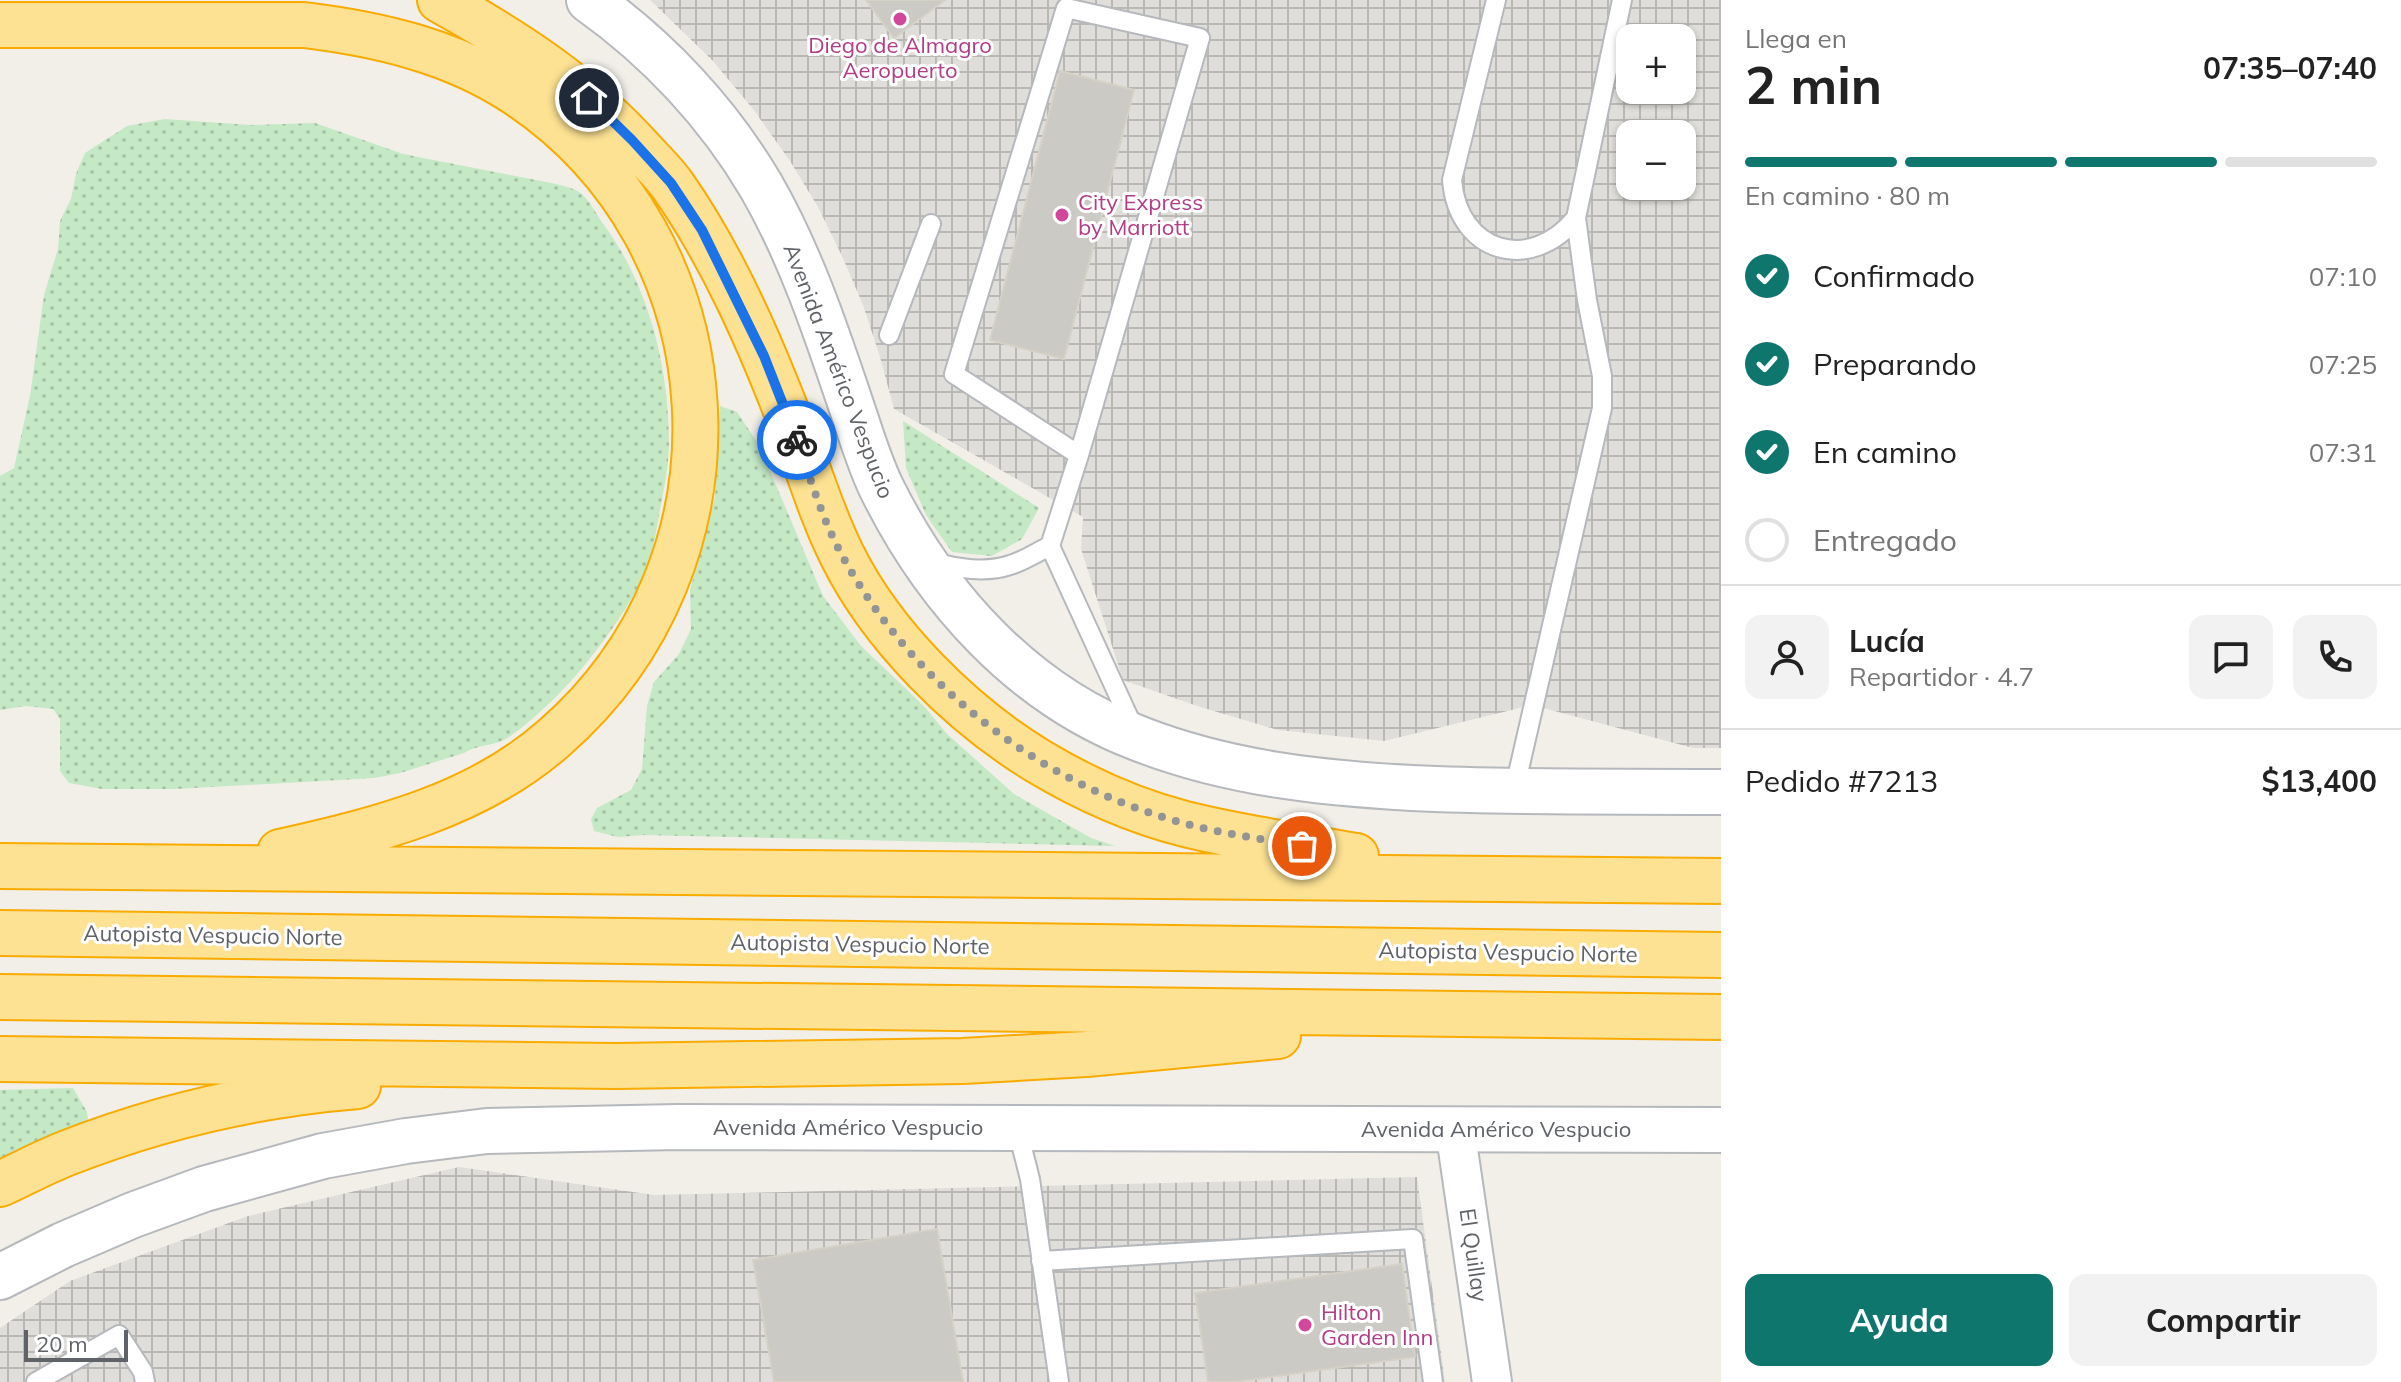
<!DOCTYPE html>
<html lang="es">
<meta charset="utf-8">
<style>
:root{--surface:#fff;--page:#f2f2f2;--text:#222;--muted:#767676;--line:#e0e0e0;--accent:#0f766e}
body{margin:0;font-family:Mulish,sans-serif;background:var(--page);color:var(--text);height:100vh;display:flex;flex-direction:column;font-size:30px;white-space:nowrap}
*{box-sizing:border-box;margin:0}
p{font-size:26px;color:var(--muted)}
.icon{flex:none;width:44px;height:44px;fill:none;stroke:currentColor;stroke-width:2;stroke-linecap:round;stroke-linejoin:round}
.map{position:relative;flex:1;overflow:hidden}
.sheet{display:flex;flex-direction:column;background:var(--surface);width:680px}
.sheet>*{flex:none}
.buttons{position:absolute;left:1616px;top:24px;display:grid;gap:16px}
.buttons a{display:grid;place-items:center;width:80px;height:80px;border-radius:16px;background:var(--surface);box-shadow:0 2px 6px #0004;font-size:40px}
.scale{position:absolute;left:24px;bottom:20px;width:104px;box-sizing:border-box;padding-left:8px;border:4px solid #5f6368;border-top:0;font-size:22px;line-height:28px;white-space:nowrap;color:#5f6368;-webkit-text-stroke:6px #fff;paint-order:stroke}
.pin{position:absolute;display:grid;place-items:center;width:68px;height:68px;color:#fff;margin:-34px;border:4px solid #fff;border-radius:50%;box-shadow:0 2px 8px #0007}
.courier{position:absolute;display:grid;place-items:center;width:80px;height:80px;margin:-40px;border:6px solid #1a73e8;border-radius:50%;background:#fff;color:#222;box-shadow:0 2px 10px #0007}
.headline em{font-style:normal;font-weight:700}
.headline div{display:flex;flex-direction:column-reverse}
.headline{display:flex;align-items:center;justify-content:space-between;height:136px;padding:0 24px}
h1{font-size:52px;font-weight:700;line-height:60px}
.bar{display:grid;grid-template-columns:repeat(4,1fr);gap:12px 8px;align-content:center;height:96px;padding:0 24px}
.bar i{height:10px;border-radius:6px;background:var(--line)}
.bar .current{background:var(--accent)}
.bar p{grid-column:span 4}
.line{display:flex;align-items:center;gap:20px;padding:0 24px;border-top:2px solid var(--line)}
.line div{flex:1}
.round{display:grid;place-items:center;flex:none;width:84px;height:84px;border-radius:16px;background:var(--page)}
ol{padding:0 24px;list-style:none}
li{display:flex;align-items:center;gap:24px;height:88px}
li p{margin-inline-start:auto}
li .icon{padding:8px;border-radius:50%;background:var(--accent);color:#fff;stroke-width:4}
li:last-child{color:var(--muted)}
li i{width:44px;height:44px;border:4px solid var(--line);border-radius:50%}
.action{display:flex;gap:16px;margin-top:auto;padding:16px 24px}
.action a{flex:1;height:92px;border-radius:16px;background:var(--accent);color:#fff;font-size:32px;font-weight:700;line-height:92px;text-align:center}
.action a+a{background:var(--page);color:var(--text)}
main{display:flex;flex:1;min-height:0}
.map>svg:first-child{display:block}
.industrial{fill:url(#industrial-grid);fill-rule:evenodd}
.grass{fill:url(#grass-dots)}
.building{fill:#cccac5;stroke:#d6d1c6;stroke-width:2}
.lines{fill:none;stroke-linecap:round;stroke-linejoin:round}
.service-casing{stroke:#b5b8bc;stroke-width:22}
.minor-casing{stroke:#b5b8bc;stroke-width:42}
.tertiary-casing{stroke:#b5b8bc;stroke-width:48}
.motorway-casing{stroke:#f9ab00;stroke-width:48}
.service{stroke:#fff;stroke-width:18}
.minor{stroke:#fff;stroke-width:38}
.tertiary{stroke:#fff;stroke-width:44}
.motorway{stroke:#fde293;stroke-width:44}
.done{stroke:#929495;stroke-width:8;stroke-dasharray:0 14.4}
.route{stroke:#1a73e8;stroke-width:10}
.hotel-dot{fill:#d1479c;stroke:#fff;stroke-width:3}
.labels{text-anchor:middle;stroke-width:6;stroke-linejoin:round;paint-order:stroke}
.hotel-label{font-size:22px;fill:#b23c85;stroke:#fff;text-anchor:start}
.street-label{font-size:22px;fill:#5f6368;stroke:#fff}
</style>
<main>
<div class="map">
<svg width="1721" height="1382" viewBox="0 0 1721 1382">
<defs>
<pattern id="industrial-grid" width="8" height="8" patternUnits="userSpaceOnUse" patternTransform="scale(2)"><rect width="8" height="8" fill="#e0deda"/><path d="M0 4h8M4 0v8" fill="none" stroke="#b9b8b5"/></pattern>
<pattern id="grass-dots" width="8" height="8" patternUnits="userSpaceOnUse" patternTransform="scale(2)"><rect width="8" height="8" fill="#c5e8c5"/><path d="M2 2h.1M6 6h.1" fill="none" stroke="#a3c0a4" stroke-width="1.8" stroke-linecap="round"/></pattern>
</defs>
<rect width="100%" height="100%" fill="#f1efe8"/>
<!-- industrial -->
<path class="industrial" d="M650 0H1721V748H1693L1532 705 1384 741 1278 730 1197 706 1123 680 1081 549 1083 517 894 409 880 357 863 305 842 256 818 207 790 161 753 109 712 60ZM1630 38H1682V90H1630ZM1630 134H1682V186H1630Z
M459 1167 654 1195 1417 1177 1445 1382H0V1328L70 1281 248 1216Z"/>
<!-- grass -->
<path class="grass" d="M165 119 250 125 315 123 403 154 556 184C563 186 573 188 579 192 589 198 597 216 604 225 649 286 669 368 669 443 669 467 663 492 659 516 655 536 652 561 642 580 613 635 561 701 509 737 496 746 478 744 464 753L400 773 374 778 175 789H102L69 783 60 771V719L53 709 26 706 0 710V476L14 468 30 396 44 295 58 249 60 221 71 199 76 174 85 153 127 126Z
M720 406 737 412 759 445 823 596 861 646 924 706 947 734 1014 794 1091 838 1115 846 642 835 618 837 594 831 591 819 597 808 631 790 642 769 647 706 654 682 679 654 691 629 690 590 715 497Z
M903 421 1039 508 1022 539 992 556 952 552 926 515 906 468Z
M73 1088 87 1112 88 1120 79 1131 0 1174V1090Z"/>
<!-- building -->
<path class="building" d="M866 0H945L894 38Z
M1060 71 1134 90 1064 359 990 340Z
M937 1229 963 1382H774L753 1260Z
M1402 1264 1415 1357 1234 1382H1208L1195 1293Z"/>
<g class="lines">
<defs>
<path id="service" d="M1496 0 1452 180C1458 253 1530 274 1576 218L1622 0
M889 335 931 224
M1079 455 954 374 1066 8 1200 38 1079 455 1050 546 1134 729
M935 562C957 569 987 573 1010 565 1024 561 1037 552 1050 546
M1514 791 1602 408V376L1587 300 1576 218
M1017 1128 1030 1179 1059 1382
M1041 1261 1413 1239 1433 1382
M36 1382 119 1335 143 1372 145 1382"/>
<path id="minor" d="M1455 1129 1492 1382"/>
<path id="tertiary" d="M589 0C658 49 718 113 761 186 802 257 828 337 854 414 862 438 870 464 881 487 935 597 1023 695 1140 739 1228 773 1319 783 1412 788 1515 793 1618 791 1721 792
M0 1277 63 1245 133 1215 204 1189 323 1156 406 1141 487 1131 678 1127 1721 1130"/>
<path id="motorway" d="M440 0C514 41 585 87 642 151 652 162 664 173 673 186 722 256 758 338 789 418 807 464 820 511 842 555 882 636 961 714 1038 761 1083 788 1134 811 1185 824 1241 838 1299 846 1356 856
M0 25H304C378 34 453 51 516 93 740 241 756 563 554 738 477 806 378 830 280 852
M0 866 1721 881
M0 933 1721 955
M0 997 1721 1017
M0 1059 616 1066 963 1061 1086 1054 1278 1036
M0 1184C22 1174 44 1162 67 1153 159 1117 259 1094 358 1086"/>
</defs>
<!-- service casing -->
<use href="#service" class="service-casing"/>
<!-- minor casing -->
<use href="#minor" class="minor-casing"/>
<!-- tertiary casing -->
<use href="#tertiary" class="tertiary-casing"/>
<!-- motorway casing -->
<use href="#motorway" class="motorway-casing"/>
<!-- service -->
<use href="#service" class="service"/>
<!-- minor -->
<use href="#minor" class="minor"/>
<!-- tertiary -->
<use href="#tertiary" class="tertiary"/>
<!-- motorway -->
<use href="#motorway" class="motorway"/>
</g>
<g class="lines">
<!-- done -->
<path class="done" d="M797 440C811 480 823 522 844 559 915 687 1042 785 1183 823 1222 834 1263 839 1302 846"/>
<!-- route -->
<path class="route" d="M589 98 632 140 671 183 702 230 764 356 797 440"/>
</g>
<!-- markers -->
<g class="hotel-dot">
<circle cx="900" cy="19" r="8"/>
<circle cx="1062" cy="215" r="8"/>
<circle cx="1305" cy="1325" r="8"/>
</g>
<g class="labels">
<!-- hotel labels -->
<g class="hotel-label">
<text x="900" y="53" text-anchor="middle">Diego de Almagro<tspan x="900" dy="25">Aeropuerto</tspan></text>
<text x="1078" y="210">City Express<tspan x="1078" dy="25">by Marriott</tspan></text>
<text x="1321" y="1320">Hilton<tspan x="1321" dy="25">Garden Inn</tspan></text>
</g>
<!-- street labels -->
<g class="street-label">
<text transform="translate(839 371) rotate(69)" y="8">Avenida Américo Vespucio</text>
<text transform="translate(213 935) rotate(1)" y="8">Autopista Vespucio Norte</text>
<text transform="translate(860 944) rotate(1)" y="8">Autopista Vespucio Norte</text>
<text transform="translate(1508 952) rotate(1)" y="8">Autopista Vespucio Norte</text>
<text x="848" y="1135">Avenida Américo Vespucio</text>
<text x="1496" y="1137">Avenida Américo Vespucio</text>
<text transform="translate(1474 1255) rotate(82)" y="8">El Quillay</text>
</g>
</g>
</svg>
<div class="buttons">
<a>+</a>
<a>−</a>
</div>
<div class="scale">20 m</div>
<div class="pin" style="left:1302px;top:846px;background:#ea580c"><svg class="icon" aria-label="bag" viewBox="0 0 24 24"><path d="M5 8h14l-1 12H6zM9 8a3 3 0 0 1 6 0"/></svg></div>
<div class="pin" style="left:589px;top:98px;background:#1f2937"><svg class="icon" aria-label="home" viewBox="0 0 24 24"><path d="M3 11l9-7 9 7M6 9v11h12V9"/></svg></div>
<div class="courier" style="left:797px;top:440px"><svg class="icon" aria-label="bike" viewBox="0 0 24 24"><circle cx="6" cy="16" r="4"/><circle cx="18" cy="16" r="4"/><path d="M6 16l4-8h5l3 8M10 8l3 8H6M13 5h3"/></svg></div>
</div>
<section class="sheet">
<div class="headline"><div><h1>2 min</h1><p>Llega en</p></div><em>07:35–07:40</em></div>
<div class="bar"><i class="current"></i><i class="current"></i><i class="current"></i><i></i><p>En camino · 80 m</p></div>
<ol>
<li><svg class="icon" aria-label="check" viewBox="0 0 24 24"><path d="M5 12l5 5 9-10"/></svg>Confirmado<p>07:10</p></li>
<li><svg class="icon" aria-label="check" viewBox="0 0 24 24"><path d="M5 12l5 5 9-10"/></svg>Preparando<p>07:25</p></li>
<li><svg class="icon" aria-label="check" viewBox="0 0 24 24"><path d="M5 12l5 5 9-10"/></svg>En camino<p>07:31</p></li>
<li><i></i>Entregado</li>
</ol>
<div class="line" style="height:144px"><a class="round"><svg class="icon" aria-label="person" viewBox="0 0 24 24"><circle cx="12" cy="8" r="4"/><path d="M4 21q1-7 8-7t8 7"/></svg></a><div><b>Lucía</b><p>Repartidor · 4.7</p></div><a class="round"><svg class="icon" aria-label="chat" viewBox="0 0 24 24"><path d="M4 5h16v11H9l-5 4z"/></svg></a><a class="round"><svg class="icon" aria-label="phone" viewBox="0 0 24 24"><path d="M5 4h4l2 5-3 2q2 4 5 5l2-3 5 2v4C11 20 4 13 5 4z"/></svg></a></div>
<div class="line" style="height:104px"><div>Pedido #7213</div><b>$13,400</b></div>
<div class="action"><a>Ayuda</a><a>Compartir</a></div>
</section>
</main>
